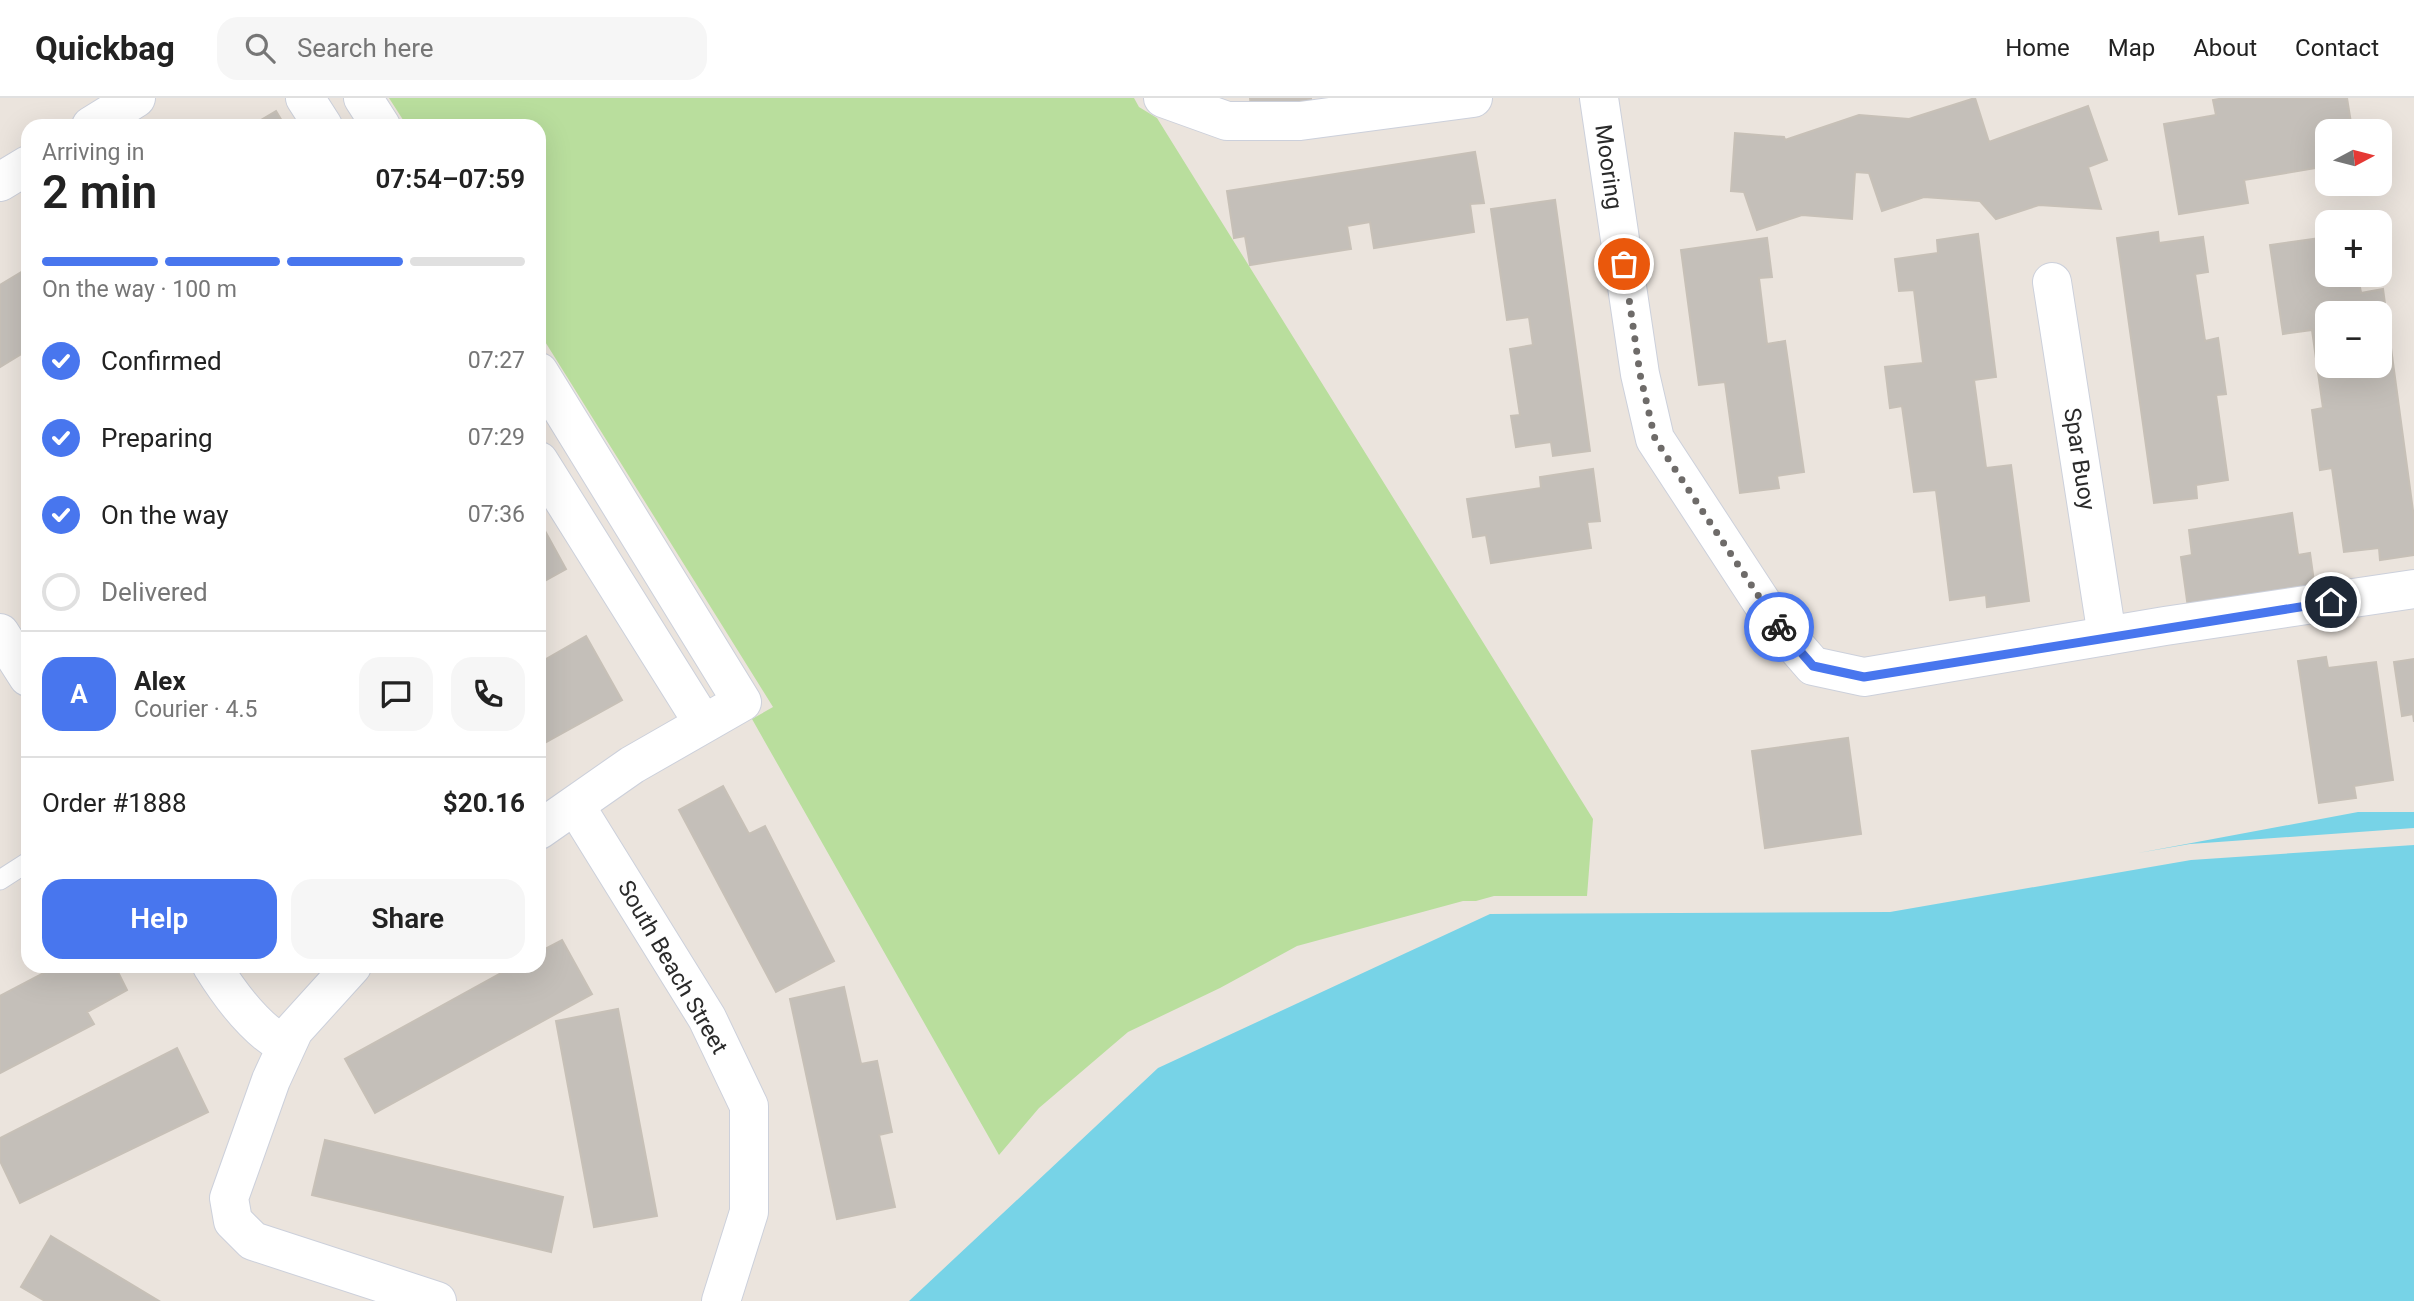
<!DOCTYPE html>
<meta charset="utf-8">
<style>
:root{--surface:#fff;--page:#f6f6f6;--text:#222;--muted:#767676;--line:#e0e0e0;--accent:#4876ee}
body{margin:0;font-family:Roboto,sans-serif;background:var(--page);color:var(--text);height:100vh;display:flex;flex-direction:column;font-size:26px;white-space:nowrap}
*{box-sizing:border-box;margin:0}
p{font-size:23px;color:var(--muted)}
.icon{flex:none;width:38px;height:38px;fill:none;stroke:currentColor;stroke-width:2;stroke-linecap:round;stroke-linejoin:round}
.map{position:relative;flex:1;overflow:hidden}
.details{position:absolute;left:21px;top:21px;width:525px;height:854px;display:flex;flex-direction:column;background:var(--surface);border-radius:21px;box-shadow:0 7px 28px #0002}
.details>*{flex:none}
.needle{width:46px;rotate:83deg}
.buttons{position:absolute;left:2315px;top:21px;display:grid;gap:14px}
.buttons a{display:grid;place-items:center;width:77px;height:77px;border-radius:14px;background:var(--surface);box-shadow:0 7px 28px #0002;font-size:35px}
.pin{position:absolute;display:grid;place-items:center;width:60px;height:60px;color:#fff;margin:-30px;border:4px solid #fff;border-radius:50%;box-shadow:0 2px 7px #0007}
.courier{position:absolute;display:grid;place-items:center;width:70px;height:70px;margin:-35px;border:5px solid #4876ee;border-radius:50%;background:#fff;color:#222;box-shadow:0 2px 9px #0007}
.summary em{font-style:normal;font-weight:600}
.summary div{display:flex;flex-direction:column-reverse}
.summary{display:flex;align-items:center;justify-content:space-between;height:119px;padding:0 21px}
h1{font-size:46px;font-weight:600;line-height:52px}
.bar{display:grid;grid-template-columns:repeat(4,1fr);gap:10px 7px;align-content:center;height:84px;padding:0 21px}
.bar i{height:9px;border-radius:5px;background:var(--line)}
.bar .current{background:var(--accent)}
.bar p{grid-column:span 4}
.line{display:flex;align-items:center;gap:18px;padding:0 21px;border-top:2px solid var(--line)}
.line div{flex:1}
.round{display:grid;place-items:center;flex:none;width:74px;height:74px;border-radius:21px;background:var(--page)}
ol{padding:0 21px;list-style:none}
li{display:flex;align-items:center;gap:21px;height:77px}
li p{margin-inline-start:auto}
li .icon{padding:7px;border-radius:50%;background:var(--accent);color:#fff;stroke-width:4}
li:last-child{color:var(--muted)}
li i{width:38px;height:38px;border:4px solid var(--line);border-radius:50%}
.button{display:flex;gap:14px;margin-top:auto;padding:14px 21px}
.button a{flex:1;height:80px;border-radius:21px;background:var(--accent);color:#fff;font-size:28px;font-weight:600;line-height:80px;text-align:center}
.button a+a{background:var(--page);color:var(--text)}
header{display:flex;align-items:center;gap:42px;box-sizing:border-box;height:98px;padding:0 35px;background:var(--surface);border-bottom:2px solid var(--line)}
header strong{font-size:33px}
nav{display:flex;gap:38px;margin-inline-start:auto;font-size:24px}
.search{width:490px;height:63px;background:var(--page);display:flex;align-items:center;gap:18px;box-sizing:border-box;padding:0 24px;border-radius:21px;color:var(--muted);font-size:26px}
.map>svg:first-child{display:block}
.green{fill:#b9de9d}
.water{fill:#77d3e7}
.building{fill:#c4bfb9;stroke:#c7c0b7;stroke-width:2;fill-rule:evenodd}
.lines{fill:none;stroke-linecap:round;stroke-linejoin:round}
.lane-casing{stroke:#ccd0db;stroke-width:21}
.street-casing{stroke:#ccd0db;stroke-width:40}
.lane{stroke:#fff;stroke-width:19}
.street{stroke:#fff;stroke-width:38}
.done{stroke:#6e6b69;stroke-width:7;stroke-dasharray:0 12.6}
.route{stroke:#4876ee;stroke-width:9}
.labels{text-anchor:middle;stroke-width:6;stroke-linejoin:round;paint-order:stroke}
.street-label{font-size:23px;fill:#2a2a2a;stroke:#fff}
</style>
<header>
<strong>Quickbag</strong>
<div class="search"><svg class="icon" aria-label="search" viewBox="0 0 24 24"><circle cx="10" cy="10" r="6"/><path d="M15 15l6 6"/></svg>Search here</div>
<nav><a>Home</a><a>Map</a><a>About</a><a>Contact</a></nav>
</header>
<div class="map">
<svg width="2414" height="1203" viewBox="0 0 2414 1203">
<rect width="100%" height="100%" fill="#ebe4dd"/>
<!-- green -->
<path class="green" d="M389 0H1134L1139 9 1157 20 1593 721 1587 798H1494L1476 803H1463L1297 848 1220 890 1128 934 1039 1010 999 1057 752 621 773 609 539 234V28H407Z"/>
<!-- water -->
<path class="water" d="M2358 714H2414V730L2190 746 2138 755Z
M2414 747V1203H909L1158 970 1490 816 1890 814 2191 762Z"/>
<!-- building -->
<path class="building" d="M1250 0H1311V2L1251 10Z
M1975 0 1989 44 2088 8 2107 62 2088 69 2101 111 2039 107 1996 121 1980 103 1924 99 1882 113 1869 75 1855 74 1852 121 1802 117 1757 132 1744 94 1731 93 1735 35 1784 39 1785 42 1859 17 1909 21Z
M2225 0H2347L2352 31 2328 33V68L2244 82 2248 105 2179 116 2164 26 2216 17 2213 2Z
M276 13 285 28H251Z
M1475 54 1484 105 1470 106 1474 134 1374 150 1370 124 1347 128 1351 151 1250 167 1245 138 1234 140 1227 93Z
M1555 102 1590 353 1553 358 1551 344 1516 349 1511 318 1520 317 1510 251 1533 247 1529 219 1507 222 1491 111Z
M2158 134 2159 145 2203 139 2208 174 2195 176 2205 243 2218 240 2226 296 2216 297 2228 382 2196 387 2197 400 2154 405 2117 140Z
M1978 136 1996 279 1974 282 1986 370 2011 367 2029 503 1987 509 1986 497 1950 502 1936 392 1914 394 1902 308 1890 310 1885 269 1923 265 1914 192 1899 193 1895 161 1938 155 1937 142Z
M2328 139V177H2358L2361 195 2383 191 2414 420V457L2380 462 2379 450 2344 454 2332 370 2320 372 2312 312 2323 310 2312 232 2283 236 2270 147ZM2328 215H2380V268H2328Z
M1767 140 1772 179 1759 180 1767 246 1785 243 1804 374 1777 378 1779 390 1740 395 1725 284 1699 287 1681 152Z
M28 170V252L0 269V187Z
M1593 371 1600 423 1587 424 1591 450 1491 465 1486 437 1473 439 1467 401 1541 390 1540 379Z
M2292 415 2298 457 2310 455 2316 498 2189 517 2181 459 2192 457 2189 432Z
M539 422 566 471 539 486Z
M586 538 622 602 539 648V565Z
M2326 559 2328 570 2376 564 2393 682 2354 688 2356 700 2319 705 2298 563Z
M2414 561V624L2413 616 2402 618 2394 564Z
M1848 640 1861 736 1765 750 1752 653Z
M723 688 749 736 765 728 834 863 776 894 679 712Z
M562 842 592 896 375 1015 345 961 514 868H539V854Z
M57 868H115L127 892 87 914 94 926 0 975V898Z
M844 889 861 966 877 963 892 1034 879 1037 895 1109 837 1121 790 901Z
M618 911 657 1118 594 1129 556 923Z
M177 950 208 1014 20 1105 0 1063V1040Z
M325 1042 563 1099 551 1154 312 1097Z
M51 1138 159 1203H45L21 1189Z"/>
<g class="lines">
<defs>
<path id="lane" d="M0 782 28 764"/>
<path id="street" d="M305 0 323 28
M363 0 381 28
M1163 0 1227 23H1300L1473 0
M1599 0 1640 276 1655 341 1774 523 1813 568 1864 579 2165 528 2414 491
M91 28 136 0
M0 84 28 67
M2052 184 2107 538
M539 274 742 604 632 667 539 732
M539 363 703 625
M0 535 28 579
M575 707 707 920 749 1008V1114L721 1203
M212 868C230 897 256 932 286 948
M352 868 294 932 271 982 229 1100 233 1123 253 1143 437 1203"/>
</defs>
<!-- lane casing -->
<use href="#lane" class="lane-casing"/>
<!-- street casing -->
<use href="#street" class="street-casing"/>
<!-- lane -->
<use href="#lane" class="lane"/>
<!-- street -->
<use href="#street" class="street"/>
</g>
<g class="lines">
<!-- done -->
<path class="done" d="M1624 166 1640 276 1655 341 1779 529"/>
<!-- route -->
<path class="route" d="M1779 529 1813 568 1864 579 2331 504"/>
</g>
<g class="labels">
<!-- street labels -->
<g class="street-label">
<text transform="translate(1609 69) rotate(82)" y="8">Mooring</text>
<text transform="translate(2080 361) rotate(81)" y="8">Spar Buoy</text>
<text transform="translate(673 869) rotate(60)" y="8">South Beach Street</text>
</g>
</g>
</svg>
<div class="buttons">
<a><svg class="needle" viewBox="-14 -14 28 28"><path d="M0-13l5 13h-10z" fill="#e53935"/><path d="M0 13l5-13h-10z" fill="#767676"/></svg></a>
<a>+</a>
<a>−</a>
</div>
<div class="pin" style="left:1624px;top:166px;background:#ea580c"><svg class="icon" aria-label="bag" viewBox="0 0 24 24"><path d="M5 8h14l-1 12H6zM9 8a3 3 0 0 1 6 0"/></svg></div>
<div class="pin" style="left:2331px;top:504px;background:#1f2937"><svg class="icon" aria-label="home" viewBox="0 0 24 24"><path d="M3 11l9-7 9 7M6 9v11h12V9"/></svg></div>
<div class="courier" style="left:1779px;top:529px"><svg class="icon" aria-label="bike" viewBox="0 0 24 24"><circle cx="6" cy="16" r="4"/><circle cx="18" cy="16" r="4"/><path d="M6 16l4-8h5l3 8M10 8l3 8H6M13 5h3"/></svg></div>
<section class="details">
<div class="summary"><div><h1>2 min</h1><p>Arriving in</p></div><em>07:54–07:59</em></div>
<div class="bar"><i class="current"></i><i class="current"></i><i class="current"></i><i></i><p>On the way · 100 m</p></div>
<ol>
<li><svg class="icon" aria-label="check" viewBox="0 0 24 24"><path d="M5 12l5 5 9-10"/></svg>Confirmed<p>07:27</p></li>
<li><svg class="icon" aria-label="check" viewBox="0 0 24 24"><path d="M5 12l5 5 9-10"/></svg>Preparing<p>07:29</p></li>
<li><svg class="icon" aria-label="check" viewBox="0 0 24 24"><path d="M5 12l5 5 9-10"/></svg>On the way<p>07:36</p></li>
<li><i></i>Delivered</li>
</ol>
<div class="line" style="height:126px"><b class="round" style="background:var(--accent);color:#fff">A</b><div><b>Alex</b><p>Courier · 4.5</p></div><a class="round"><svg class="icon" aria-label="chat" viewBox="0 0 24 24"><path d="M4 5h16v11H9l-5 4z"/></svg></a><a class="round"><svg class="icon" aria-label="phone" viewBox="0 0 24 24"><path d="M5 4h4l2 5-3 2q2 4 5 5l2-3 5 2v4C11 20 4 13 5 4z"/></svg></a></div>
<div class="line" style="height:91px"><div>Order #1888</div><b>$20.16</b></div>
<div class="button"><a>Help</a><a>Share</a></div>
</section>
</div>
